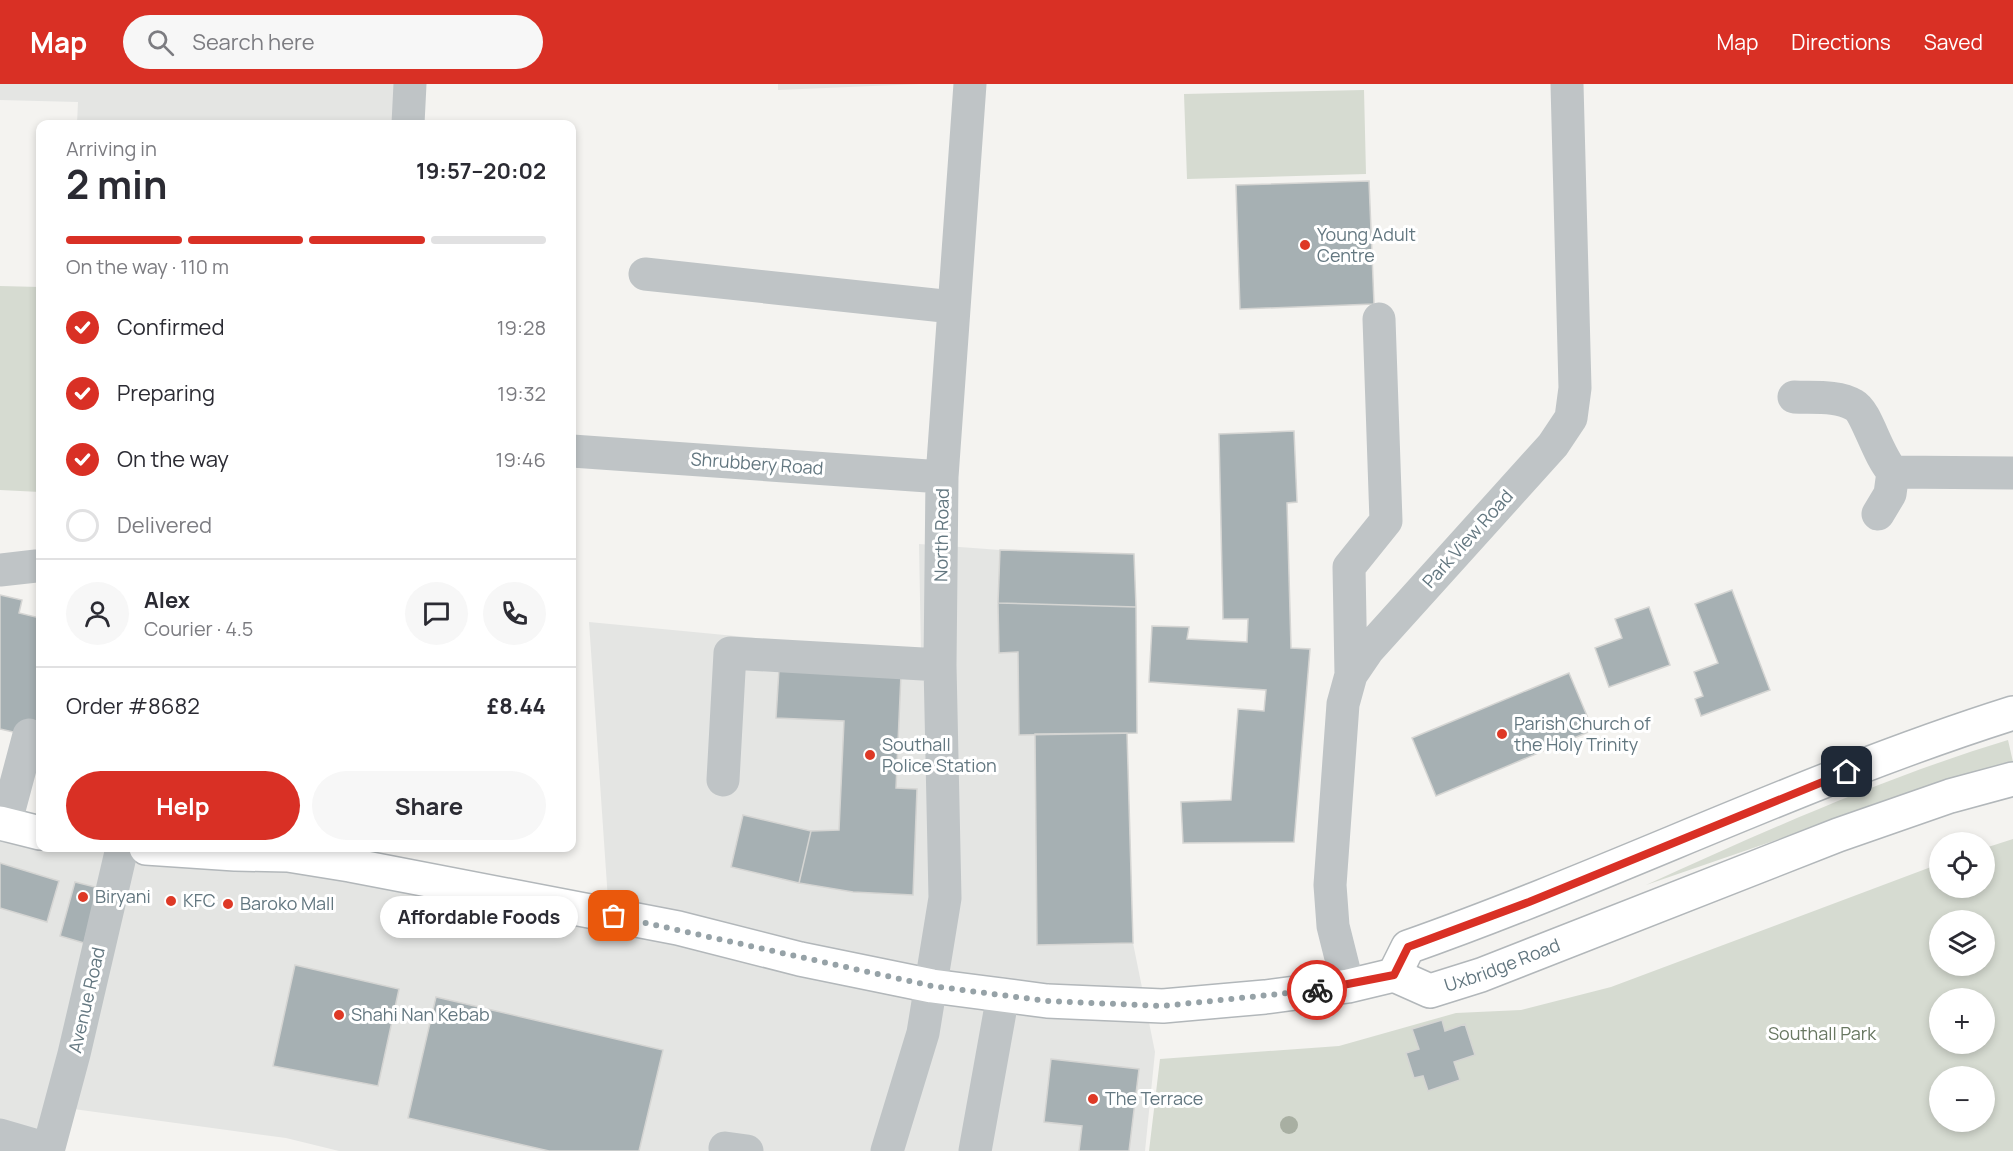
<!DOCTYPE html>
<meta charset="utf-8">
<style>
:root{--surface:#fff;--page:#f7f7f7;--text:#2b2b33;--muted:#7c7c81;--line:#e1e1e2;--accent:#d93025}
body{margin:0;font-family:Manrope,sans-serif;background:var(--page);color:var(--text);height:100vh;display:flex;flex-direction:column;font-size:22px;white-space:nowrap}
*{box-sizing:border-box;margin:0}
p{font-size:20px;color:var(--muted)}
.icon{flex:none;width:33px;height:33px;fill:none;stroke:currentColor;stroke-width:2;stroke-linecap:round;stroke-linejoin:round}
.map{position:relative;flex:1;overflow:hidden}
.drawer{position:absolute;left:36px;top:36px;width:540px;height:732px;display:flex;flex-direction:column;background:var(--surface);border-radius:12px;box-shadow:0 3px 9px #0003}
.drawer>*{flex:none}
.buttons{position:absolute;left:1929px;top:748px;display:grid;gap:12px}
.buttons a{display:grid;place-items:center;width:66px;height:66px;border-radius:50%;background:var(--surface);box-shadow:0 3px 9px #0003;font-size:30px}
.pin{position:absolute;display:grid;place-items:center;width:51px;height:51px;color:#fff;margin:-26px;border-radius:12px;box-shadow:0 3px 9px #0006}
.courier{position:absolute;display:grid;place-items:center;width:60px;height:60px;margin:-30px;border:4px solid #d93025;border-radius:50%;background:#fff;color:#222;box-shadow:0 2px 8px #0007}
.bubble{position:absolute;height:42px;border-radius:21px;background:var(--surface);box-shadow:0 3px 9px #0003;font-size:20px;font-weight:700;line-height:42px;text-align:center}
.head em{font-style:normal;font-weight:700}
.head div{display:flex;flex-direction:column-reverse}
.head{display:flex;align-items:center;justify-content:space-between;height:102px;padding:0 30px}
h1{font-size:39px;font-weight:700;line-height:45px}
.bar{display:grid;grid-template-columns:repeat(4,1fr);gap:9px 6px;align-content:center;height:72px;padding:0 30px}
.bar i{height:8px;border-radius:4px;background:var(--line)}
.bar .current{background:var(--accent)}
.bar p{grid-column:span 4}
.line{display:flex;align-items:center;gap:15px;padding:0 30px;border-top:2px solid var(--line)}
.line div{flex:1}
.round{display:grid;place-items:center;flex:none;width:63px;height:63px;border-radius:32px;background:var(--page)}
ol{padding:0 30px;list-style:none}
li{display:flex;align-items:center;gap:18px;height:66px}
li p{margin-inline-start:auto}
li .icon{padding:6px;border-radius:50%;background:var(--accent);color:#fff;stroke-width:4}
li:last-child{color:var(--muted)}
li i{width:33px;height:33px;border:3px solid var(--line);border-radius:50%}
.action{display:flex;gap:12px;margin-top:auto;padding:12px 30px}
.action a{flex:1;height:69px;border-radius:36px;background:var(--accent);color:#fff;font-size:24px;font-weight:700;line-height:69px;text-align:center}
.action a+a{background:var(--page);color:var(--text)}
header{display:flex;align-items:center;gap:36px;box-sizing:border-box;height:84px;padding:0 30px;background:var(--accent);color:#fff}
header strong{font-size:28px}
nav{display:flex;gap:33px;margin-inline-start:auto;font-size:21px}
.search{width:420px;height:54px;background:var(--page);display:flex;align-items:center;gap:15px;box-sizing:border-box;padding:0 21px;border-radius:33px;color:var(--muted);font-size:22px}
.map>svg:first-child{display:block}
.built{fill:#e4e5e3}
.green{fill:#d6dbd1;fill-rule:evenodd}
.building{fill:#a6b0b3;stroke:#d5d5d3;stroke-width:1.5}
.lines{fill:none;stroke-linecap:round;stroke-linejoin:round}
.major-casing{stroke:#b2b7ba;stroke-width:36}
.minor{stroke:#bfc4c6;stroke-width:33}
.major{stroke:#fff;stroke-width:33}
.tree{fill:#a8afa2}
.done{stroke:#96a2a7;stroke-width:6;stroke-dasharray:0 10.8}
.route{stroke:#d93025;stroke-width:8}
.poi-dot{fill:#de3926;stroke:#fff;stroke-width:2}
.labels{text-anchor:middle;stroke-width:6;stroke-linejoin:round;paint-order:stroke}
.poi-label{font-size:18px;fill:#637780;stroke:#fff;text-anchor:start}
.street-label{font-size:18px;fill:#637780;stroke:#fff}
.park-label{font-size:18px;fill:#697862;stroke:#fff}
</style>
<header>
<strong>Map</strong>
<div class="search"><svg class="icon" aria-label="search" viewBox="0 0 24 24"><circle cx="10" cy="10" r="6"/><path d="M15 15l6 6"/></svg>Search here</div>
<nav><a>Map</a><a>Directions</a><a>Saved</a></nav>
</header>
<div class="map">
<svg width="2013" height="1067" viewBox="0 0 2013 1067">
<rect width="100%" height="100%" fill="#f4f3f0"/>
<!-- built -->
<path class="built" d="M0 0H395L392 40H77L78 18 0 16Z
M778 0H920L778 6Z
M919 460 1000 466 1134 470 1137 649 1127 650 1133 859 1155 968 1145 1067H339L286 1054 59 1023 48 1065 0 1052V726L40 764H300L608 816 589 538 921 570Z"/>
<!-- green -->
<path class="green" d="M1364 6 1366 90 1187 95 1184 10Z
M0 202 40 203V408L0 406Z
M2008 656 2013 678 1948 697 1646 801C1765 747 1883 694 2008 656Z
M2013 755V1067H1149L1160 975 1339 962 1456 929 1521 926 1611 903 1939 780 1940 804H1984L1985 764ZM1940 837H1984V882H1940ZM1940 915H1984V960H1940ZM1940 993H1984V1038H1940Z"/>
<!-- building -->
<path class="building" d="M1369 97 1374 220 1240 225 1236 101Z
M1294 347 1297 418 1287 419 1291 564 1310 565 1294 758 1183 759 1181 718 1231 716 1238 625 1264 627 1266 606 1149 598 1152 542 1189 543 1187 555 1247 558 1248 535H1223L1219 350Z
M1000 466 1134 470 1136 523 998 519Z
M1732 506 1770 606 1701 632 1695 615 1703 612 1694 588 1718 579 1695 520Z
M0 511 22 516 19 529 40 534V654L0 645Z
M998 519 1136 523 1137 649 1019 651 1018 568 999 569Z
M1649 523 1670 581 1609 603 1595 564 1622 554 1615 535Z
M779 585 901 590 896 704 917 705 913 811 853 808 799 799 811 747 839 746 844 637 776 634Z
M1569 589 1593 646 1436 712 1412 654Z
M1127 649 1133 859 1037 861 1035 650Z
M743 731 811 747 799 799 731 783Z
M0 779 59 797 47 838 0 824Z
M75 798 99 804 84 859 60 852Z
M295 881 399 905 378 1002 273 982Z
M436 913 663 966 639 1067H549L408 1034Z
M1442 936 1445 947 1465 940 1475 971 1454 978 1460 996 1428 1007 1423 992 1414 994 1406 969 1419 965 1412 945Z
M1051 975 1139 985 1129 1067H1079L1082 1042 1044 1038Z"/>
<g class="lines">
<defs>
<g id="major">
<path d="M0 739 40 749"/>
<path d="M146 764 235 770 288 771 350 781 678 844 800 875 932 902 1047 917 1163 922 1265 913 1348 902 1394 891"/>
<path d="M1394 891 1408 863C1612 791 1807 694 2013 629"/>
<path id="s1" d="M1394 891 1430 907 1481 891 1838 751 1950 712 2013 695"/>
</g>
</defs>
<!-- major casing -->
<use href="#major" class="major-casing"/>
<!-- minor -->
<path class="minor" d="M408 40 410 0
M645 190 953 223
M1794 313C1812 314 1838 311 1854 321 1867 328 1877 371 1893 388L2013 389
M572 367 942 393
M1878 430 1890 410 1893 388
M0 486 36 482
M1351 591 1349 483 1386 437 1379 235
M723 696 730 569 940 581
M5 741 29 651
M1348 902 1333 842 1330 801 1343 620 1351 591 1368 566 1553 361 1571 334 1575 304 1567 0
M0 1051 48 1065
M725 1064 747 1067
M48 1067 74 970 122 764
M887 1067 923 949 945 814 940 581 942 393 970 0
M975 1067 1003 911"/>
<!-- major -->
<use href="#major" class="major"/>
</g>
<!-- trees -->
<circle class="tree" cx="1289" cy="1041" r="9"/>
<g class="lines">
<!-- done -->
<path class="done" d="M614 832 932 902 1047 917 1163 922 1317 906"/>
<!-- route -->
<path class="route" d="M1317 906 1394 891 1408 863 1529 818 1847 688"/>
</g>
<!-- markers -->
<g class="poi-dot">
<circle cx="1305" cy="161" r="6"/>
<circle cx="1502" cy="650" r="6"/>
<circle cx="870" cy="671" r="6"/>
<circle cx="83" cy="813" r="6"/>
<circle cx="171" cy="817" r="6"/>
<circle cx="228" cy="820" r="6"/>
<circle cx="339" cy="931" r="6"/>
<circle cx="1093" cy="1015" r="6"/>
</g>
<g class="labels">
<!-- poi labels -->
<g class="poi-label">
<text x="1317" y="157">Young Adult<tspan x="1317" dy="21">Centre</tspan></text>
<text x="1514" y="646">Parish Church of<tspan x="1514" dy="21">the Holy Trinity</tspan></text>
<text x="882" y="667">Southall<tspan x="882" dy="21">Police Station</tspan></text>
<text x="95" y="819">Biryani</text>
<text x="183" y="823">KFC</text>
<text x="240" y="826">Baroko Mall</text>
<text x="351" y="937">Shahi Nan Kebab</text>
<text x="1105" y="1021">The Terrace</text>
</g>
<!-- street labels -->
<g class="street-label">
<text transform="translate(757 380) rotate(4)" y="6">Shrubbery Road</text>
<text transform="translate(942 451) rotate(-89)" y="6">North Road</text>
<text transform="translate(1468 455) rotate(-48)" y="6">Park View Road</text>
<text dy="6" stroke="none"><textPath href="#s1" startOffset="116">Uxbridge Road</textPath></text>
<text transform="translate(87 916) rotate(-77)" y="6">Avenue Road</text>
</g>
<!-- park labels -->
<g class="park-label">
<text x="1822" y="956">Southall Park</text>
</g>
</g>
</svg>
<div class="buttons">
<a><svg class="icon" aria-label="locate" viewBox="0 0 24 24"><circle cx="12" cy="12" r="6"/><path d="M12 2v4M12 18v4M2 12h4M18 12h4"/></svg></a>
<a><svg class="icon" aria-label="layers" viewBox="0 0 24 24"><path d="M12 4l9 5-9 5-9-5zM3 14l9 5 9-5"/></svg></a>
<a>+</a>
<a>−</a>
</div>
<div class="pin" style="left:614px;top:832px;background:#ea580c"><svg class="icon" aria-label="bag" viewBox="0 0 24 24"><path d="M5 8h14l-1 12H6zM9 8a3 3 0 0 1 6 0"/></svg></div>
<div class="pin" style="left:1847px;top:688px;background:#1f2937"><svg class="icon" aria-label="home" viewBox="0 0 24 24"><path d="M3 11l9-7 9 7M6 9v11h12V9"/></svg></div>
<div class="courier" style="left:1317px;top:906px"><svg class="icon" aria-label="bike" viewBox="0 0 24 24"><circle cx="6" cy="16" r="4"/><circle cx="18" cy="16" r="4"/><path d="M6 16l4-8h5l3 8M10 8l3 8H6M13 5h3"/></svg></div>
<div class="bubble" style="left:380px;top:812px;width:198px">Affordable Foods</div>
<section class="drawer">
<div class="head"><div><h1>2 min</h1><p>Arriving in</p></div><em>19:57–20:02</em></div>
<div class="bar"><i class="current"></i><i class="current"></i><i class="current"></i><i></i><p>On the way · 110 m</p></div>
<ol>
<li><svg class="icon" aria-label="check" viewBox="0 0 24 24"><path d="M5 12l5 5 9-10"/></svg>Confirmed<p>19:28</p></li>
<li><svg class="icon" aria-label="check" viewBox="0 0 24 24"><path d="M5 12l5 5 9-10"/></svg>Preparing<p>19:32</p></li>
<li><svg class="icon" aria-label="check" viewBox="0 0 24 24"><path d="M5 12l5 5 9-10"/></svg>On the way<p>19:46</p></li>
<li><i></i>Delivered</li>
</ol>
<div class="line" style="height:108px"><a class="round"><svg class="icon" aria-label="person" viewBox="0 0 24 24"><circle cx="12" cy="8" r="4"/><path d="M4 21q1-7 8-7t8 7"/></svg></a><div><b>Alex</b><p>Courier · 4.5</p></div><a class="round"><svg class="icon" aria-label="chat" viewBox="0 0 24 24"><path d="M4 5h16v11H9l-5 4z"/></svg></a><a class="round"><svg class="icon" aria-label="phone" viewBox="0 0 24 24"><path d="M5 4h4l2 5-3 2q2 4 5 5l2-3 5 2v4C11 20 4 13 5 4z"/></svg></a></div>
<div class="line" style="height:78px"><div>Order #8682</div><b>£8.44</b></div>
<div class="action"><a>Help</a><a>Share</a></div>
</section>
</div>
